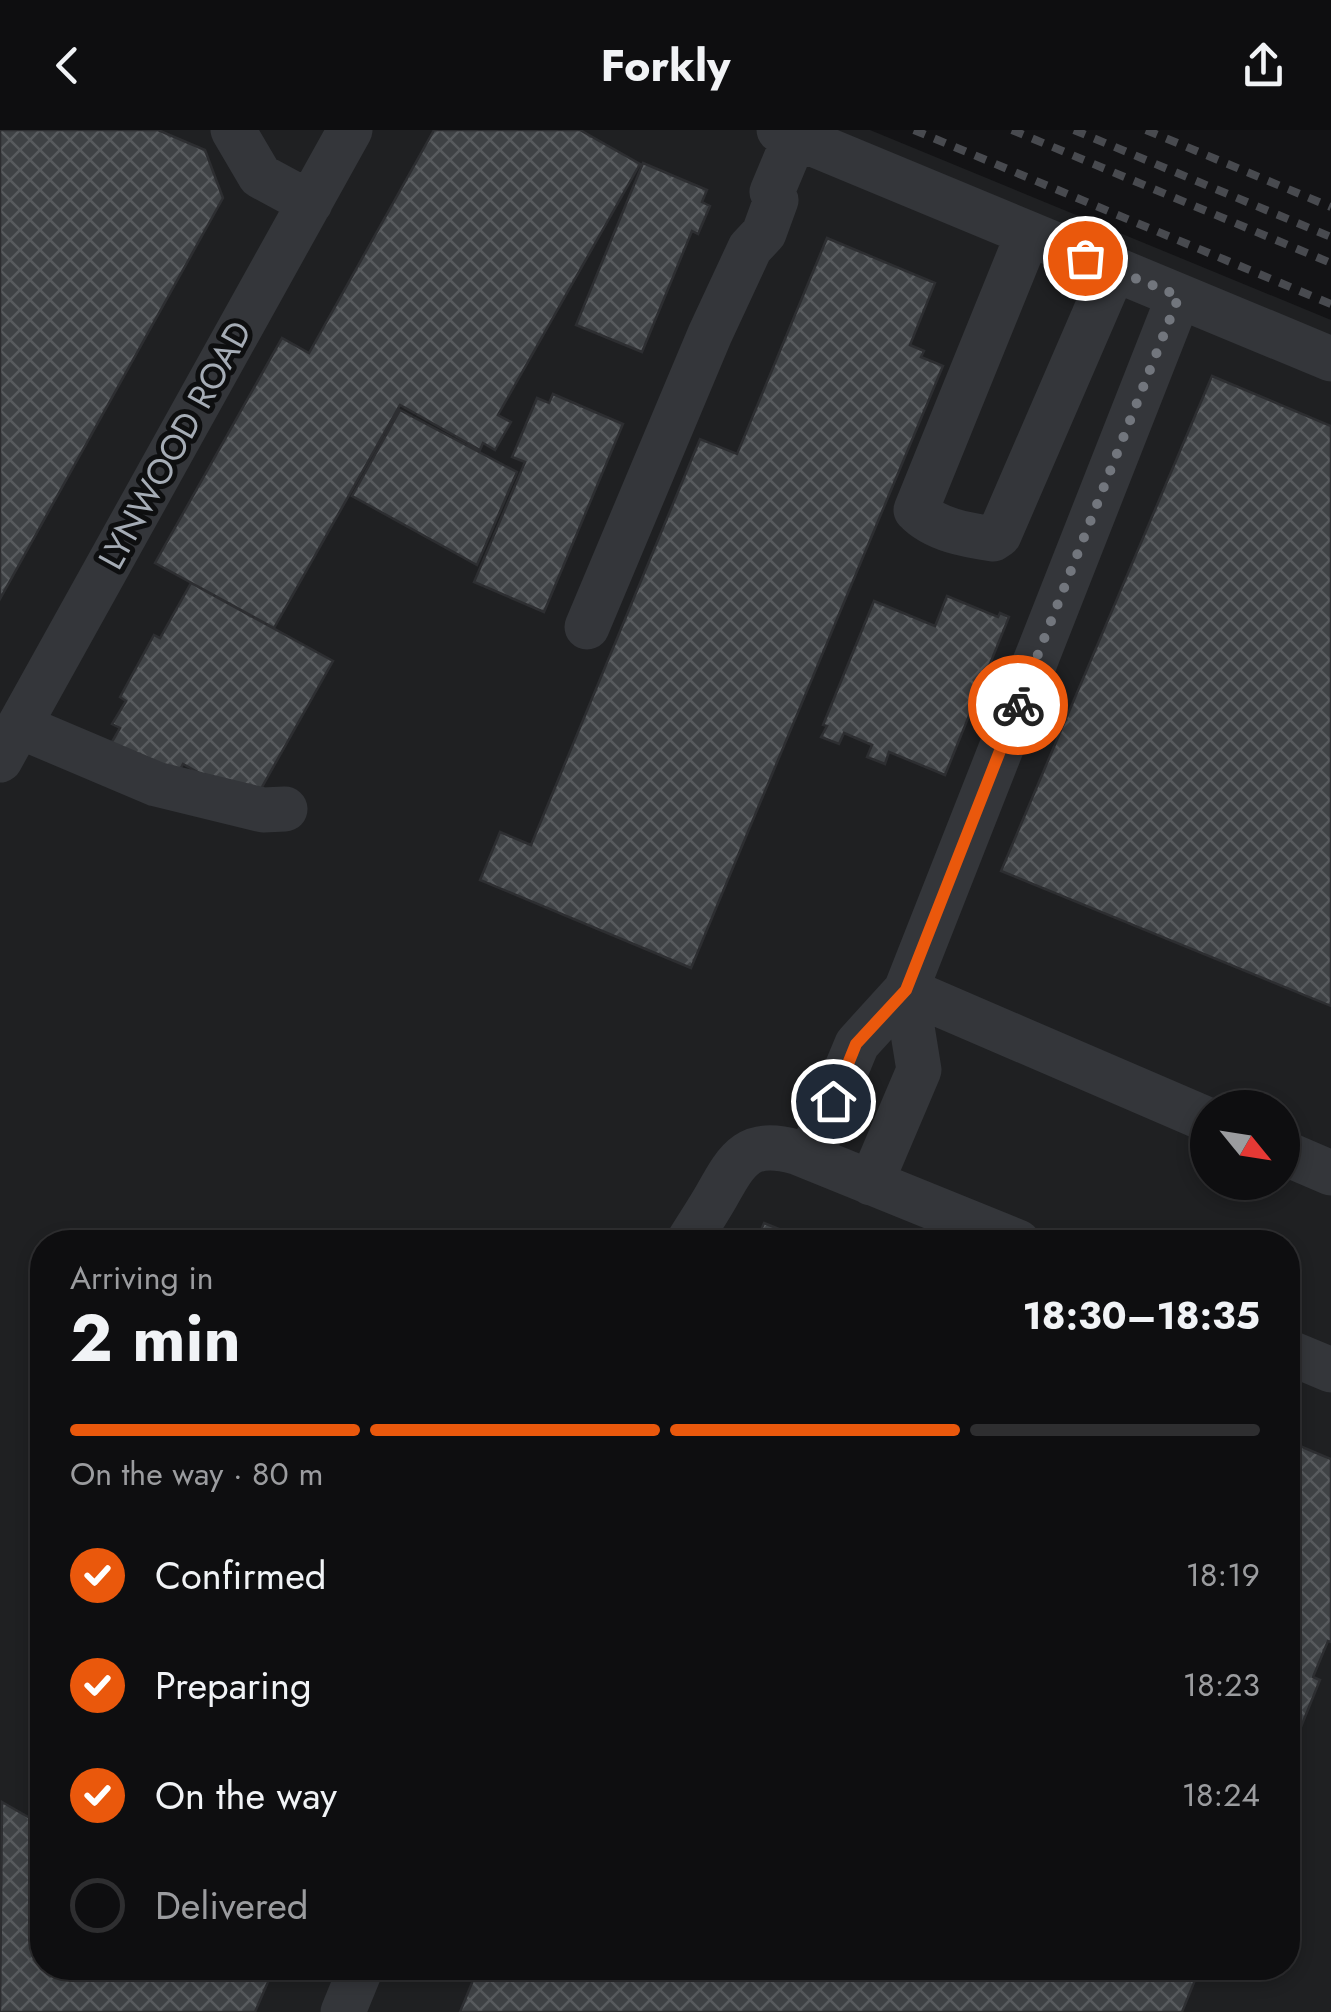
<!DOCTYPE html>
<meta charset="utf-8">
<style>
:root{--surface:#0e0e10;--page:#171719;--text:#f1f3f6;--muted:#9b9c9f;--line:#2e2e30;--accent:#ea580c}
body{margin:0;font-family:Jost,sans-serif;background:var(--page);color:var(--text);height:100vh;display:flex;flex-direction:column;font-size:38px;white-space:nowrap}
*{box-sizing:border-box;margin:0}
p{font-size:32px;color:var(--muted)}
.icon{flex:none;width:55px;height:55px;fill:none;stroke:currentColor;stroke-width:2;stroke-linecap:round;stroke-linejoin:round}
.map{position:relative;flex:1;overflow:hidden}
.side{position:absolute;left:30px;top:1100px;width:1270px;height:750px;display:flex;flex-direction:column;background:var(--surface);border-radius:40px;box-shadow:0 5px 15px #0003,0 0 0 2px var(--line)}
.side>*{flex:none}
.needle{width:65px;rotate:120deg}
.tools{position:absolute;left:1190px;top:960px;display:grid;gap:20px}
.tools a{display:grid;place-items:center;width:110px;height:110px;border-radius:50%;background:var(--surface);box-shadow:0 5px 15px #0003,0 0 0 2px var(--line);font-size:50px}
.pin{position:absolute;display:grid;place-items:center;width:85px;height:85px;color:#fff;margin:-42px;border:5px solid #fff;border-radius:50%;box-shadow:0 2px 10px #0007}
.courier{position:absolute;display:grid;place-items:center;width:100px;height:100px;margin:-50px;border:8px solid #ea580c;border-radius:50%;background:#fff;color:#222;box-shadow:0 2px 12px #0007}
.head em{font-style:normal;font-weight:700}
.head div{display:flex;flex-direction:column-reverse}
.head{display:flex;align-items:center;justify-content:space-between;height:170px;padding:0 40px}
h1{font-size:65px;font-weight:700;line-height:75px}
.bar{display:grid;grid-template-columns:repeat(4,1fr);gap:15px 10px;align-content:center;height:120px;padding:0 40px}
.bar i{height:12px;border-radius:8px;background:var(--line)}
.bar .active{background:var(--accent)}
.bar p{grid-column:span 4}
ol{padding:0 40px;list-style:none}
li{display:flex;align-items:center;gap:30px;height:110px}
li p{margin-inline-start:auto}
li .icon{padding:10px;border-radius:50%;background:var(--accent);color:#fff;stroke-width:4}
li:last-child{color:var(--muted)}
li i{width:55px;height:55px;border:5px solid var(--line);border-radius:50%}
header{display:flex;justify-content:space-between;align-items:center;height:130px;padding:0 40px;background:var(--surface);font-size:45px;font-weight:700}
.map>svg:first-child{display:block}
.built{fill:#1f2022;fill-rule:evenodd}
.building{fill:url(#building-cross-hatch);stroke:#2d2e31;stroke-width:2.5}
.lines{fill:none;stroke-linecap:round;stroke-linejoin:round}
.minor{stroke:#34363a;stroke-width:45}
.rail{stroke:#484a4f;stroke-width:8;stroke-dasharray:12 10;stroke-linecap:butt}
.done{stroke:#72767d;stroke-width:10;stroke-dasharray:0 18}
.route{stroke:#ea580c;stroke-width:12}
.labels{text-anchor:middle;stroke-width:10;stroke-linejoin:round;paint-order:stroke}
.street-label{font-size:35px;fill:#a5acb5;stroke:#0e0f10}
</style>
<header><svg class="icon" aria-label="back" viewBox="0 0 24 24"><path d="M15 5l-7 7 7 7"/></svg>Forkly<svg class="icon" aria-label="share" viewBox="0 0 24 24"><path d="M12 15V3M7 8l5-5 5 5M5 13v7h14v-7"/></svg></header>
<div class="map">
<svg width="1331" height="1882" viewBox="0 0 1331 1882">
<defs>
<pattern id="building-cross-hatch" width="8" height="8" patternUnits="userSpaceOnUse" patternTransform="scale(2.5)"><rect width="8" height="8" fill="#3f4245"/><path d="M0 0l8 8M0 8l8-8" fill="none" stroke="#585b5e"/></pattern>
</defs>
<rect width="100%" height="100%" fill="#131315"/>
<!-- built -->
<path class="built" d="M0 0H870L1331 190V1882H0ZM1208 978H1282V1052H1208ZM42 1112H1288V1838H42Z"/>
<!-- building -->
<path class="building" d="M0 0H158L205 20 223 68 0 469Z
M434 0H580L640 34 498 285 511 292 495 320 483 313 480 320 400 275 274 498 155 433 282 208 309 223Z
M643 33 707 60 702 72 710 76 698 104 692 101 642 222 576 195Z
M827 108 935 153 910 215 924 221 921 227 943 236 691 838 480 750 500 702 531 715 700 309 737 324Z
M1212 246 1331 296V876L1001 741Z
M553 264 623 294 544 482 474 452 525 332 512 327 537 268 549 273Z
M400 280 517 342 477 435 352 366Z
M191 453 333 531 253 673 183 634 173 653 109 617 120 598 112 594 126 571 120 567 154 505 160 508Z
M947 466 998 487 1000 483 1009 487 945 645 889 622 885 634 867 627 872 615 844 603 839 614 821 607 827 596 823 595 874 471 935 496Z
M764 1093 811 1112H756Z
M1288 1311 1331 1329V1512L1328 1511 1313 1547 1320 1550 1288 1629Z
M2 1672 37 1692 42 1683V1838H274L255 1882H0Z
M478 1838H1200L1182 1882H460Z"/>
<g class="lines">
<!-- minor -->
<path class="minor" d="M233 0 260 46 310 73
M779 0 1331 229
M1028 104 916 380C935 400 967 405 993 409L999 405 1114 139
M587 497 710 204 750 118 764 103 776 70 772 62 795 7
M19 596 156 654 263 680 285 679
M0 630 350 0
M906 860 1208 990
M1282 1022 1331 1043
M810 1027 857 914 906 860 1179 166
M871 1053 919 940 906 860
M688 1112C697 1097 708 1081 717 1065 738 1027 749 1009 796 1022L1018 1112
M1288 1222 1331 1240
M343 1882 361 1838"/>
<!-- rail -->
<path class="rail" d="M914 0 1331 174
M1012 0 1331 133
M1074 0 1331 107
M1146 0 1331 77"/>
</g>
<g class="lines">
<!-- done -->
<path class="done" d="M1018 575 1179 166 1085 128"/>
<!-- route -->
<path class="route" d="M833 971 856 914 906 860 1018 575"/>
</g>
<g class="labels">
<!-- street labels -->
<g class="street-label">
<text transform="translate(175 315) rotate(-61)" y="12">LYNWOOD ROAD</text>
</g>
</g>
</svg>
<div class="tools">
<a><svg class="needle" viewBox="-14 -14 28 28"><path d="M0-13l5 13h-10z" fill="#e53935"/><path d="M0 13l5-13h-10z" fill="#9b9c9f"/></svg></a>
</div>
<div class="pin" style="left:1085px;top:128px;background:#ea580c"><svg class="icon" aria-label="bag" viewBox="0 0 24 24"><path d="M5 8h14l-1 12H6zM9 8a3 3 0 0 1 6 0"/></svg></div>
<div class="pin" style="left:833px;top:971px;background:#1f2937"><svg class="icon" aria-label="home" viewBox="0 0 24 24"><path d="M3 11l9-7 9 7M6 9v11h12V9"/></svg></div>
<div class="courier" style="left:1018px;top:575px"><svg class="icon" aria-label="bike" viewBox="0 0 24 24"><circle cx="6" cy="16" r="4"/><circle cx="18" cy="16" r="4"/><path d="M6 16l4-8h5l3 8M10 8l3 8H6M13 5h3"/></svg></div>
<section class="side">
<div class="head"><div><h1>2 min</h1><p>Arriving in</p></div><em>18:30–18:35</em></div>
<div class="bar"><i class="active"></i><i class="active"></i><i class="active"></i><i></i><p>On the way · 80 m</p></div>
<ol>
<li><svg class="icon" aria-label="check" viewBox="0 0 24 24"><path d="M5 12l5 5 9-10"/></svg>Confirmed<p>18:19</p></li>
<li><svg class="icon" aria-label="check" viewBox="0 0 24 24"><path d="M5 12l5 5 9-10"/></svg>Preparing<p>18:23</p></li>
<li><svg class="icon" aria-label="check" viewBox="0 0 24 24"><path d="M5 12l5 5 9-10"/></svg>On the way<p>18:24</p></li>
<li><i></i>Delivered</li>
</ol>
</section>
</div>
